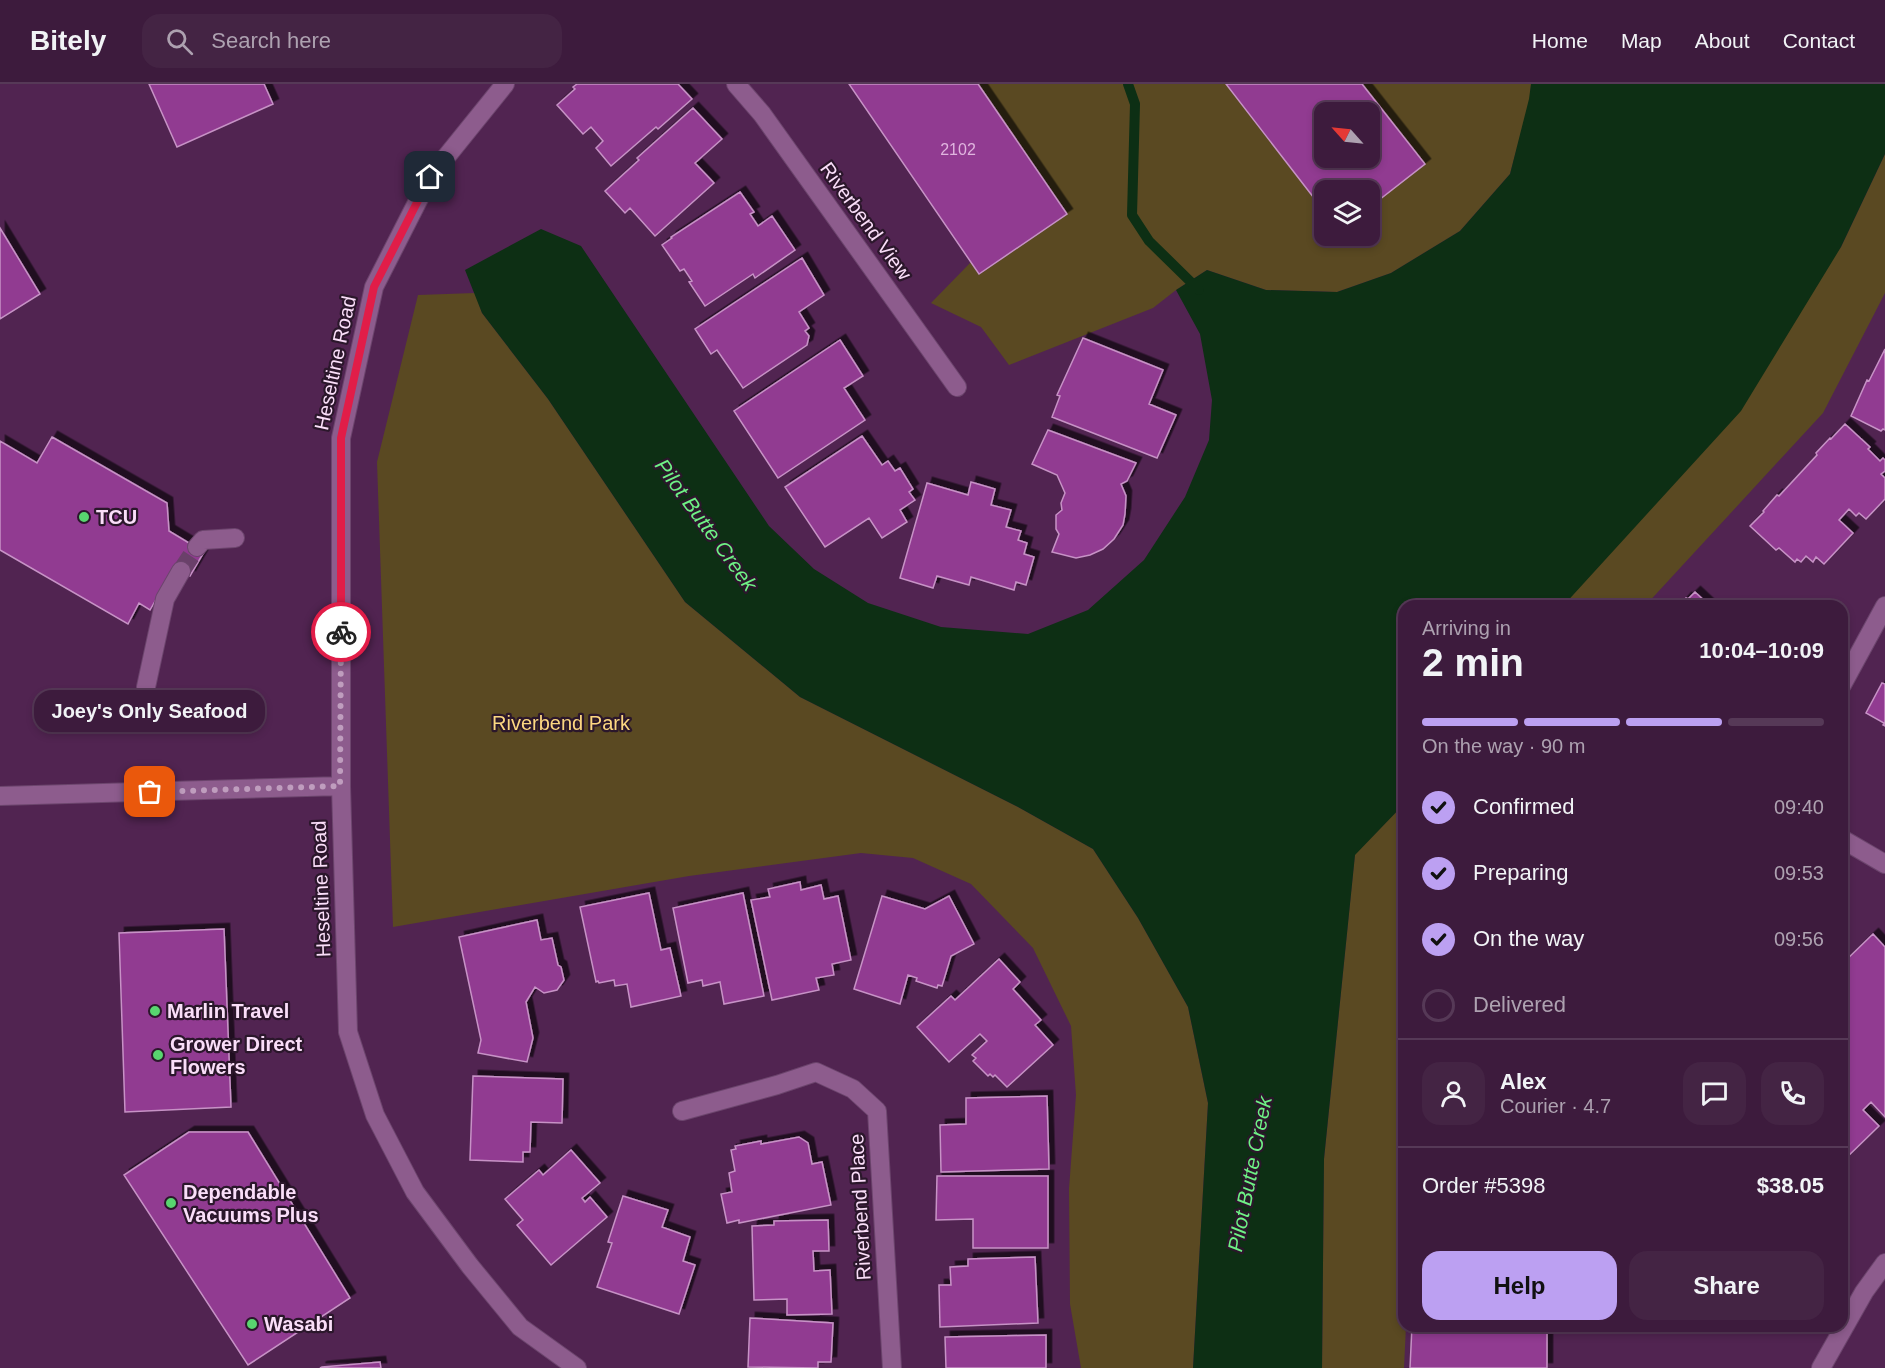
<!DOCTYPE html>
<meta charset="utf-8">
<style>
:root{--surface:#3d1b3d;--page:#442444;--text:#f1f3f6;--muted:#ada1b0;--line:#563957;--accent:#bca0f2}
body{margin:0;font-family:Helvetica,sans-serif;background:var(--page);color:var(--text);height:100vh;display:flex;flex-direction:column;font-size:22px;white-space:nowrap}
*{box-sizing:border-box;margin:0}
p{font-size:20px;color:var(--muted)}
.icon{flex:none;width:33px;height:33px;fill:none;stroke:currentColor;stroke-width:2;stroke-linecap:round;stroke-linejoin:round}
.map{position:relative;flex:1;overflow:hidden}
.side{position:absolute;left:1398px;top:516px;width:450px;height:732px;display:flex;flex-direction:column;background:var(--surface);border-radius:18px;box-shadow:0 3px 9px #0003,0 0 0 2px var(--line)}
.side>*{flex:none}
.needle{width:39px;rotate:297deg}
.tools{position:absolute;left:1314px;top:18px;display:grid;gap:12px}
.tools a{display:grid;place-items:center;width:66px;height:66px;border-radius:12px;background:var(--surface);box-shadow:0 3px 9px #0003,0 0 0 2px var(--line);font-size:30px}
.pin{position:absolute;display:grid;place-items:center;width:51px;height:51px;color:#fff;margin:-26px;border-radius:12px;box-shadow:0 3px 9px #0006}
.courier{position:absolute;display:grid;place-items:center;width:60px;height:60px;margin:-30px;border:4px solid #e11d48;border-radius:50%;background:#fff;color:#222;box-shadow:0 2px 8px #0007}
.bubble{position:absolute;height:42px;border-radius:18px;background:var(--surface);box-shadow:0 3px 9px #0003,0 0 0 2px var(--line);font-size:20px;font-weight:600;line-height:42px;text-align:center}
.head em{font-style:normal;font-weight:600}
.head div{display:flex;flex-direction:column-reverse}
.head{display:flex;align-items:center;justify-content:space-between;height:102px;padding:0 24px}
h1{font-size:39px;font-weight:600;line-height:45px}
.bar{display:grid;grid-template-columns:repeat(4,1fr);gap:9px 6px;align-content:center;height:72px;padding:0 24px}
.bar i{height:8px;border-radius:4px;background:var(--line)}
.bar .active{background:var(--accent)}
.bar p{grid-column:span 4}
.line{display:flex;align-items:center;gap:15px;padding:0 24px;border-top:2px solid var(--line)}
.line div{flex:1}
.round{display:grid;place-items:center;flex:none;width:63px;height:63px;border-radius:18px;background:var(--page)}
ol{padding:0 24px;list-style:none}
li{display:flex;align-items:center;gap:18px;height:66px}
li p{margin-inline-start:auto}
li .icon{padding:6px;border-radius:50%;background:var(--accent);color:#111;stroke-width:4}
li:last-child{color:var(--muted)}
li i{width:33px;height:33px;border:3px solid var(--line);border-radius:50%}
.primary-button{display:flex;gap:12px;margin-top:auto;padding:12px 24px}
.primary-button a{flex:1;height:69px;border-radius:18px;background:var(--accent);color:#111;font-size:24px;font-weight:600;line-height:69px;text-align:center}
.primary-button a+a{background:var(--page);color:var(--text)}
header{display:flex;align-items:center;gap:36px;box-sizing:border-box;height:84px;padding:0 30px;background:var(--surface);border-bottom:2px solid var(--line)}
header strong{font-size:28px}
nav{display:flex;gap:33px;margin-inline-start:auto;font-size:21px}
.search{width:420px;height:54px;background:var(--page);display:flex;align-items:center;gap:15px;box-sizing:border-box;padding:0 21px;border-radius:18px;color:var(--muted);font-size:22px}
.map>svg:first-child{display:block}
.green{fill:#5a4922}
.water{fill:#0d2f14}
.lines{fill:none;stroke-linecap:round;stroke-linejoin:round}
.stream{stroke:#0d2f14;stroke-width:10}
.building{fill:#913b91;stroke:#c792c6;stroke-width:1.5;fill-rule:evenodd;filter:url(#shadow)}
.minor-tunnel{stroke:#6a406a;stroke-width:18;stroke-dasharray:18 9;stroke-linecap:butt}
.minor-casing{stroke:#6c456d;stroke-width:20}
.minor{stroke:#8d5c8d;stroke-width:18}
.done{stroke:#bf9dbe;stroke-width:6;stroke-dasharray:0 10.8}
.route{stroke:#e11d48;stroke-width:8}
.poi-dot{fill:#58d56f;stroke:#2b172b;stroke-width:2}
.labels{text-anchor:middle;stroke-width:4.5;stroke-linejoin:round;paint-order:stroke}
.number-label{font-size:16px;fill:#e0b5df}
.street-label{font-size:20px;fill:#fadef9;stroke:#2b172b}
.poi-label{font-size:20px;font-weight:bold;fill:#fadef9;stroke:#2b172b;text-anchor:start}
.park-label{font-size:20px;fill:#fcd781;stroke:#2b172b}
.water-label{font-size:21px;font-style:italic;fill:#6ef185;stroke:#2b172b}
</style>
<header>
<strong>Bitely</strong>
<div class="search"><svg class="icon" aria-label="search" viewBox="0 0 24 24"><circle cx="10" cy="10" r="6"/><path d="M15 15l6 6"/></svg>Search here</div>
<nav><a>Home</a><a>Map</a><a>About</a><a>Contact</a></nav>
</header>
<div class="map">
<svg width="1885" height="1284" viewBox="0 0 1885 1284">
<defs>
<filter id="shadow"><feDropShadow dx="5.5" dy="-5.5" stdDeviation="0" flood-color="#0009"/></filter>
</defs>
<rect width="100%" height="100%" fill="#512451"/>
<!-- green -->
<path class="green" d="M978 0H1226L1324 127V152H1370V123L1425 80 1362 0H1531L1530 15 1510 90 1460 147 1391 189 1337 208 1266 206 1207 186 1176 206 1153 224 1009 281 981 243 931 219 971 178 980 190 1067 130Z
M1885 70V209L1823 329 1645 522H1563L1841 163Z
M475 209 482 229 548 315 685 518 800 613 1018 723 1093 765 1138 834 1188 923 1208 1019 1193 1284H1081L1070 1220 1069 1105 1076 1011 1071 942 1033 864 971 800 913 774 861 769 689 792 393 843 377 378 418 211Z
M1404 720V1242H1406L1404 1284H1322L1324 1075 1355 770Z"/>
<!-- water -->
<path class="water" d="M1531 0H1885V70L1841 163 1741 327 1563 522H1404V720L1355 771 1324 1075 1322 1284H1193L1208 1019 1188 923 1138 834 1093 765 1018 723 800 613 685 518 548 315 482 229 465 186 541 145 581 162 769 442 814 485 868 519 941 543 1028 550 1088 526 1144 476 1185 413 1209 356 1212 316 1200 250 1176 206 1207 186 1266 206 1337 208 1391 189 1460 147 1510 90 1529 15Z"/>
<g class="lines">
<!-- stream -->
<path class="stream" d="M1128 0 1135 20 1132 131 1149 157 1199 206"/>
</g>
<!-- building -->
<path class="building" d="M149 0H264L273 20 177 63Z
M577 0H678L692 15 658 45 656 43 611 82 596 64 603 57 591 43 583 50 557 21 575 5 573 3Z
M849 0H978L1067 130 979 190Z
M1226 0H1362L1425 80 1370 123V106H1324V127ZM1324 28H1370V74H1324Z
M693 24 722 55 695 79 714 99 655 152 630 124 625 129 605 107 639 76 637 74Z
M740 108 754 128 750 130 758 142 772 132 795 166 755 194 753 190 705 222 689 198 692 197 684 185 680 187 662 161 672 154 671 153Z
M0 144 40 210 0 235Z
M802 174 824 211 799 228 809 244 805 247 809 252 807 261 743 304 717 266 711 270 695 245Z
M1083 254 1163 286 1149 320 1176 331 1157 374 1052 333 1060 312 1057 311Z
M840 256 863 292 844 304 865 336 778 394 734 327Z
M1885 265V346L1883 345 1881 347 1851 332 1867 296 1869 297Z
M1845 340 1870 363 1868 365 1880 377 1883 374 1885 376V387L1881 390 1885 394V415L1866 435 1859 429 1856 432 1849 425 1839 436 1853 449 1824 480 1816 473 1813 478 1806 472 1801 478 1797 475 1795 478 1779 464 1776 466 1750 442 1764 428 1763 427 1777 411 1779 412 1817 371 1816 369 1830 354 1831 355Z
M1048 346 1136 379 1127 397 1121 400 1126 412 1125 430 1123 441 1114 455 1103 465 1090 471 1076 474 1052 468 1059 450 1056 445V431L1062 426 1061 419 1065 409 1057 391 1032 380Z
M862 352 882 381 888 377 895 387 900 384 913 405 909 408 915 416 900 426 907 438 882 454 869 434 825 463 785 403Z
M52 353 167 419 169 447 204 468 190 492 174 484 150 526 139 519 128 540 0 466V357L37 379Z
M971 398 995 405 991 421 1011 426 1006 443 1021 447 1018 456 1027 459 1024 470 1034 473 1026 501 1016 498 1014 506 971 493 969 501 937 492 933 504 900 494 927 399 968 411Z
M1695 508 1710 522H1679L1686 514 1688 515Z
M1882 599 1885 600V642L1883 641 1884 639 1866 629Z
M800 798 801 806 821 801 824 815 838 812 851 876 832 880 834 891 816 894 819 906 772 916 751 816 770 813 768 805Z
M649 809 661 866 670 864 681 912 631 923 627 900 615 902 614 896 599 899 598 897 596 898 580 823Z
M743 809 764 912 724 920 720 898 703 902 702 896 688 899 673 824Z
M882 812 925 825 949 812 974 860 951 872 942 902 938 901 937 904 916 897 917 894 908 891 900 920 854 905Z
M537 836 541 856 552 854 558 881 561 883 564 896 557 906 544 909 535 903 526 918 533 954 527 978 478 969 481 956 459 853Z
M224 845 231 1023 125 1028 119 849Z
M1873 850 1885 863V1033L1871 1018 1863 1026 1879 1042 1842 1078V880Z
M999 875 1020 898 1013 905 1041 936 1035 941 1053 961 1007 1003 995 991 993 993 990 990 988 992 973 977 976 974 972 971 987 957 980 950 949 978 917 943 951 912 955 916Z
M473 992 563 995 562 1039 531 1038 530 1068H523V1078L470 1076Z
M1047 1012 1049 1085 941 1088 940 1041 966 1040V1014Z
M189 1048H248L350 1214 248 1281 124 1091Z
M799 1053 808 1059 812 1080 822 1078 831 1121 739 1139V1136L727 1139 721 1110 732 1108 729 1089 735 1087 731 1066 736 1065 735 1062 761 1057V1060Z
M571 1066 600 1099 582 1114 585 1118 590 1113 607 1133 551 1181 517 1141 523 1136 505 1115 539 1086 543 1091Z
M937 1092H1048V1164H973V1135L936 1136Z
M623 1112 668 1126 662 1143 690 1153 683 1177 695 1181 679 1230 597 1203 612 1159 608 1158Z
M828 1136 829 1167H813L814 1187 830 1186 832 1230 787 1231V1215L754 1216 752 1142 774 1141V1137Z
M1035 1173 1038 1239 940 1243 939 1201H951L950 1183 968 1182V1175Z
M750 1234 833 1239 831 1278H818V1284L748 1283Z
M1412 1242H1547V1284H1410Z
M1046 1251V1284H946L945 1253Z
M380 1278 381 1284H320L322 1283Z"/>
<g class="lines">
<!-- minor-tunnel -->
<path class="minor-tunnel" d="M181 487 197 463"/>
<defs>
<path id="minor" d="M505 0 430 93 374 203 341 354V702L348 948 375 1031 415 1108 470 1182 520 1243 577 1284
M736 0 762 30 957 303
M197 463 203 456 235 454
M1842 601 1885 522
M146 603 165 515 181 487
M0 712 341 702
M1842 755 1885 780
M682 1027 777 1001 816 988 853 1005 877 1027 892 1284
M1821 1284 1864 1208 1885 1179"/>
</defs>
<!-- minor casing -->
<use href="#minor" class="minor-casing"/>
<!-- minor -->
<use href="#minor" class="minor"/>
</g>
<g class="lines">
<!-- done -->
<path class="done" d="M150 708 340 702 341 548"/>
<!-- route -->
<path class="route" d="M341 548V354L374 203 430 93"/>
</g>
<!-- markers -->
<g class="poi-dot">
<circle cx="84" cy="433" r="6"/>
<circle cx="155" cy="927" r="6"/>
<circle cx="158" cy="971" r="6"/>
<circle cx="171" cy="1119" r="6"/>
<circle cx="252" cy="1240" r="6"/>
</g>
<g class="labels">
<!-- number labels -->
<g class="number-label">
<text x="958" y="71">2102</text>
</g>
<!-- street labels -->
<g class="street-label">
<text transform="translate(866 137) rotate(54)" y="7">Riverbend View</text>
<text transform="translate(335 279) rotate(-78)" y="7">Heseltine Road</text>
<text transform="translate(321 805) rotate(-92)" y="7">Heseltine Road</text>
<text transform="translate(860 1123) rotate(-93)" y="7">Riverbend Place</text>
</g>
<!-- poi labels -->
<g class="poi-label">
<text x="96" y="440">TCU</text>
<text x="167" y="934">Marlin Travel</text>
<text x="170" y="967">Grower Direct<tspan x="170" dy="23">Flowers</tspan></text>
<text x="183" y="1115">Dependable<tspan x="183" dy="23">Vacuums Plus</tspan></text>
<text x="264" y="1247">Wasabi</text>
</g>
<!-- park labels -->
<g class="park-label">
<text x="561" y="646">Riverbend Park</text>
</g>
<!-- water labels -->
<g class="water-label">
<text transform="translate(706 441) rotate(54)" y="7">Pilot Butte Creek</text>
<text transform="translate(1250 1090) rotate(-79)" y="7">Pilot Butte Creek</text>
</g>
</g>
</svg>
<div class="tools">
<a><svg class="needle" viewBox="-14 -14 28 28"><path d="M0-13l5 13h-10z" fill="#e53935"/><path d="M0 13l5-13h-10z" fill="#ada1b0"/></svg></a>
<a><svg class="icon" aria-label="layers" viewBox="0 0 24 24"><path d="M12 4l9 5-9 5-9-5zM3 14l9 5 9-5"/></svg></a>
</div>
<div class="pin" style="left:150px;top:708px;background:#ea580c"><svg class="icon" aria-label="bag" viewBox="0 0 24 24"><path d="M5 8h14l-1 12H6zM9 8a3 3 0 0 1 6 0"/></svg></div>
<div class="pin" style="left:430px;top:93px;background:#1f2937"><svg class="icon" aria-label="home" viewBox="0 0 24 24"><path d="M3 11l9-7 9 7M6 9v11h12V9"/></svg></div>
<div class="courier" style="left:341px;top:548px"><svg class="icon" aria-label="bike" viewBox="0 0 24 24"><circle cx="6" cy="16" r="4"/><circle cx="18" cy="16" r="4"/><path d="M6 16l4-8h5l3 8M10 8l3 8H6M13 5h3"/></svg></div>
<div class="bubble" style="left:34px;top:606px;width:231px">Joey's Only Seafood</div>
<section class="side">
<div class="head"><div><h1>2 min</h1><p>Arriving in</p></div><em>10:04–10:09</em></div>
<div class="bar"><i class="active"></i><i class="active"></i><i class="active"></i><i></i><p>On the way · 90 m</p></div>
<ol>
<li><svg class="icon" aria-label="check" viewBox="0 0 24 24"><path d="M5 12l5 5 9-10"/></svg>Confirmed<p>09:40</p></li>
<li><svg class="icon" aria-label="check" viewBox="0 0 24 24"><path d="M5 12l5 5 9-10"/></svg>Preparing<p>09:53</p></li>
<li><svg class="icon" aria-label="check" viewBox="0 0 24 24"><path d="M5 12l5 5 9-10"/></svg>On the way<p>09:56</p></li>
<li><i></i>Delivered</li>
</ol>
<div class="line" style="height:108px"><a class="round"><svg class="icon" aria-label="person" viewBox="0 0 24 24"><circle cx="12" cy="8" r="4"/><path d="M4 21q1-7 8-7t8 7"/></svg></a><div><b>Alex</b><p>Courier · 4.7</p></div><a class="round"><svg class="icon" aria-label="chat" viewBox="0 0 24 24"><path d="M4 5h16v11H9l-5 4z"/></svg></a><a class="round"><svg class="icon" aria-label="phone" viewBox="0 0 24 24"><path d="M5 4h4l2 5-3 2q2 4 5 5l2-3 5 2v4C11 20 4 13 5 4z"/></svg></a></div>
<div class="line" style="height:78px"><div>Order #5398</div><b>$38.05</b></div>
<div class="primary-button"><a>Help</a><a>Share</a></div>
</section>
</div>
